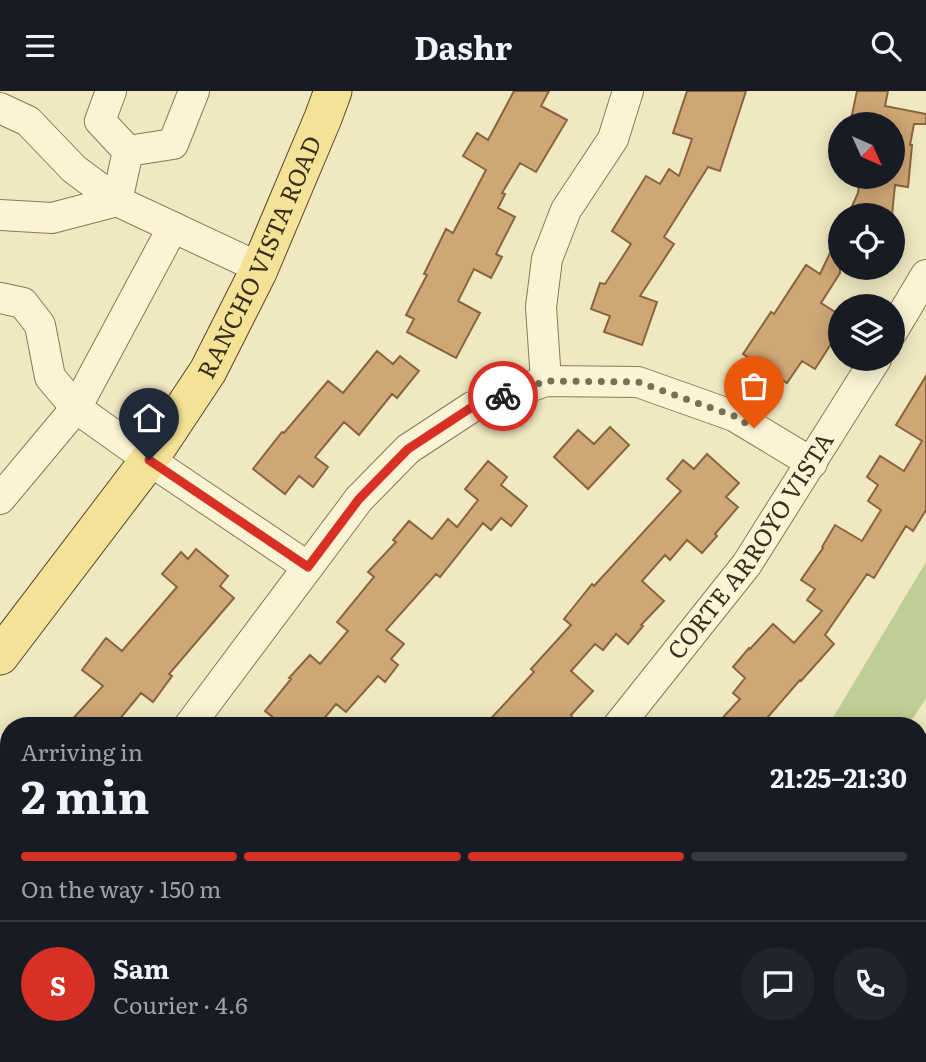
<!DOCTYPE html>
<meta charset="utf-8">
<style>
:root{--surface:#171b24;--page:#20242c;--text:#f1f3f6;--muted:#9ea1a6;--line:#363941;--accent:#d93025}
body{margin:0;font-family:Literata,serif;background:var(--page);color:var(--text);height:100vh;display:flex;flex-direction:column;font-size:26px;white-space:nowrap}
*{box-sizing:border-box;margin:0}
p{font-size:23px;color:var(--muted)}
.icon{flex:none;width:38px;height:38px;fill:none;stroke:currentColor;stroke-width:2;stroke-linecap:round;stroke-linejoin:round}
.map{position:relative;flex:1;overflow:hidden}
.panel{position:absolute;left:0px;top:626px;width:928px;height:345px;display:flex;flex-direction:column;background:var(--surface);border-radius:28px 28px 0 0;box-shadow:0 4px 18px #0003}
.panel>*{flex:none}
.needle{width:46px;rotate:135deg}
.tools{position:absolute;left:828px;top:21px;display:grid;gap:14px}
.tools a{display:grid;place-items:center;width:77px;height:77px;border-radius:50%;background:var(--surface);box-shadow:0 4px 18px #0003;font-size:35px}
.pin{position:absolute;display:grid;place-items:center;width:60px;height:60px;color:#fff;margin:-72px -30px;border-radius:50% 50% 50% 0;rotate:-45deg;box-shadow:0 0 7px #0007}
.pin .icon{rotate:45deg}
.courier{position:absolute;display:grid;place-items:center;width:70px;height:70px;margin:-35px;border:5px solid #d93025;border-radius:50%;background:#fff;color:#222;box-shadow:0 2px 9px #0007}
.headline em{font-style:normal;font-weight:700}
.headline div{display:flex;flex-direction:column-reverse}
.headline{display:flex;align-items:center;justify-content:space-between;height:119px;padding:0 21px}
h1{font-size:46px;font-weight:700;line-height:52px}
.bar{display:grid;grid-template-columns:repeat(4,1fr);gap:10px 7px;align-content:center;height:84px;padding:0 21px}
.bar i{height:9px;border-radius:5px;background:var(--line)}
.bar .selected{background:var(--accent)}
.bar p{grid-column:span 4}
.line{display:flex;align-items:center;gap:18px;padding:0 21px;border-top:2px solid var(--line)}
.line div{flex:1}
.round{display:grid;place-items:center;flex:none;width:74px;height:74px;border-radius:37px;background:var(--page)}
header{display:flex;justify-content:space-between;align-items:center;height:91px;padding:0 21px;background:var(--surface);font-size:32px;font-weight:700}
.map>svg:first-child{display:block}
.green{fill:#bfce94}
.building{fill:#cfa675;stroke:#89653d;stroke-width:2}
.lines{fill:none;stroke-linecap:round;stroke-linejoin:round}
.minor-casing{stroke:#897958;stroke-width:32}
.major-casing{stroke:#57462c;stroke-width:39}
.minor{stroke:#faf4d4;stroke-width:30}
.major{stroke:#f4e397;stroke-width:37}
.done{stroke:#786f56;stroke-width:7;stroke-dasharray:0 12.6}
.route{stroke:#d93025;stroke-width:9}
.labels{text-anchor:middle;stroke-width:7;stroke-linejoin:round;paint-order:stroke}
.street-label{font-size:24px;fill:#382e1d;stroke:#f6f1d1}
</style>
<header><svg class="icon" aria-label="menu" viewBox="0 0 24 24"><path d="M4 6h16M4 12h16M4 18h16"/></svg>Dashr<svg class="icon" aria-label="search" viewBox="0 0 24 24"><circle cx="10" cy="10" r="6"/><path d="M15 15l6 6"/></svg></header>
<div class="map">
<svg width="926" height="971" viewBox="0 0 926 971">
<rect width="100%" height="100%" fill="#efe8c1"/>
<!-- green -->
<path class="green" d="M926 471V607L908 635H828Z"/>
<!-- building -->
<path class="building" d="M514 0H549L541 15 567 29 536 81 520 72 502 102 505 103 498 117 515 126 496 163 502 166 491 187 474 178 458 210 480 222 456 267 407 241 414 228 406 224 427 184 424 183 446 138 453 142 486 79 463 65 477 42 488 49Z
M687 0H746L720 80 708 76 664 146 674 153 640 205 657 211 642 254 604 241 610 225 591 218 600 192 605 193 631 153 612 140 646 85 660 93 669 78 679 85 692 48 673 42Z
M857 0H888L885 15 926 23V33H914L910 54H912L908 96 895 94 892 124H848L858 102 860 86H892V33H850Z
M840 141V182L821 212 840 224V239L815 278 802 270 787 292 743 263 771 221 774 223 806 174 820 183Z
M377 260 393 273 400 265 419 280 397 307 392 303 359 344 344 331 315 366 328 376 313 396 299 385 285 403 253 378 282 341 284 342 328 290 343 302Z
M926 285V419L913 440 906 435 874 487 867 483 825 544 834 553 801 590 800 589 760 635H715L740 608 733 602 745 587 733 576 749 557 750 558 773 533 794 552 822 520 807 509 815 498 801 489 823 457 822 456 835 434 862 450 881 419 868 410 878 394 867 386 880 365 904 380 922 350 896 334Z
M610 336 629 354 588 398 554 366 578 339 594 353Z
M707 363 739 392 726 406 738 416 715 443 717 445 702 462 687 449 670 469 665 464 642 490 664 510 641 534 643 535 628 553 616 543 603 559 595 553 571 580 593 600 571 624 572 626 564 635H552L544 628 537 635H484L534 581 531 578 571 534 564 528 592 493 594 495 681 400 667 388 683 369 694 378Z
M488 370 507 386 501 394 527 415 511 435 501 427 491 439 483 432 440 486 436 483 386 539 404 553 391 568 398 574 385 591 378 585 346 621 336 613 318 635H284L265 620 291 588 289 587 310 564 320 573 348 540 337 531 374 486 368 481 396 451 393 449 409 430 432 448 448 428 457 436 478 409 465 398Z
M196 458 228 485 220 495 234 507 169 583 172 585 153 611 141 602 114 635H66L103 595 82 579 106 547 122 560 177 496 162 483 181 461 188 468Z"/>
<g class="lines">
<defs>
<g id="minor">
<path d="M111 0 100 30 128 60 173 53 194 0"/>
<path d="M0 17 28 30 74 78 117 110"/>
<path d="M128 60 117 110 260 177"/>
<path d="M0 124 52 127 117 110"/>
<path d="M0 207 23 212 40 234 50 286 76 317 149 369 308 476"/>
<path d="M892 241 926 184"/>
<path d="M546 290 541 216 547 168 566 119 613 48 628 0"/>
<path d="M0 408 76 317 173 136"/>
<path d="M189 635 359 408 408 358 472 316 546 290 638 291 734 325 812 372"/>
<path id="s1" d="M618 635 747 473 876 268"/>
<path d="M919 901 926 888"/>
<path d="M0 932 9 939"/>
<path d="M39 962 50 971"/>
<path d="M475 962 477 971"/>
<path d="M870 971 876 962"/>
</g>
<g id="major">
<path id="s2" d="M0 565 149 369 208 280 258 181 323 27 333 0"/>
</g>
</defs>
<!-- minor casing -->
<use href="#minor" class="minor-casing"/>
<!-- major casing -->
<use href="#major" class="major-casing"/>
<!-- minor -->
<use href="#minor" class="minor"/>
<!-- major -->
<use href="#major" class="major"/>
</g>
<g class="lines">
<!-- done -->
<path class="done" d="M503 305 546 290 638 291 734 325 754 337"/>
<!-- route -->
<path class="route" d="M149 369 308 476 359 408 408 358 472 316 503 305"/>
</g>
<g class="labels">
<!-- street labels -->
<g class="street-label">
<text dy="8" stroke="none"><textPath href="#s2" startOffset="478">RANCHO VISTA ROAD</textPath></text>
<text dy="8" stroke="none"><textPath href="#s1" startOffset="224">CORTE ARROYO VISTA</textPath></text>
</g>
</g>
</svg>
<div class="tools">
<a><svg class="needle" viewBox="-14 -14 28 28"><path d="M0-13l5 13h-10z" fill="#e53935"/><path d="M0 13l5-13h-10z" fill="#9ea1a6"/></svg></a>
<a><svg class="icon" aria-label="locate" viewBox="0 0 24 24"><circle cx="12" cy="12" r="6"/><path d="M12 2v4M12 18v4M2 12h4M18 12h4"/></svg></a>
<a><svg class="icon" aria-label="layers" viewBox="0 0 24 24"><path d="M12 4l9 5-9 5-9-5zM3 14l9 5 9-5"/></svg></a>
</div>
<div class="pin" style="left:754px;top:337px;background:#ea580c"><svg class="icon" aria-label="bag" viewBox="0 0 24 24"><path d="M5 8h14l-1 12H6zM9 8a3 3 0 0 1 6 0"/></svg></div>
<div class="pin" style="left:149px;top:369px;background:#1f2937"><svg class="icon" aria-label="home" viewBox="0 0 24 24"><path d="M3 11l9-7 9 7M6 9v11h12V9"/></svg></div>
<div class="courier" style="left:503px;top:305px"><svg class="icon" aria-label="bike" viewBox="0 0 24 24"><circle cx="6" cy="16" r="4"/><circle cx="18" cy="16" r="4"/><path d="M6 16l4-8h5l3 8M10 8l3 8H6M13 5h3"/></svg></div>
<section class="panel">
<div class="headline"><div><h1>2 min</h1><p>Arriving in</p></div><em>21:25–21:30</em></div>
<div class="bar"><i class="selected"></i><i class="selected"></i><i class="selected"></i><i></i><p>On the way · 150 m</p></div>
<div class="line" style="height:126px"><b class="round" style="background:var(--accent);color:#fff">S</b><div><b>Sam</b><p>Courier · 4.6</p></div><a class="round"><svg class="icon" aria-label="chat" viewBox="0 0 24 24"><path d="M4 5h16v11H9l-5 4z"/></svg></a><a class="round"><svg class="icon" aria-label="phone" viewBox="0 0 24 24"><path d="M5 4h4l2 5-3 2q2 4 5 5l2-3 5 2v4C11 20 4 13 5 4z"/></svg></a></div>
</section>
</div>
